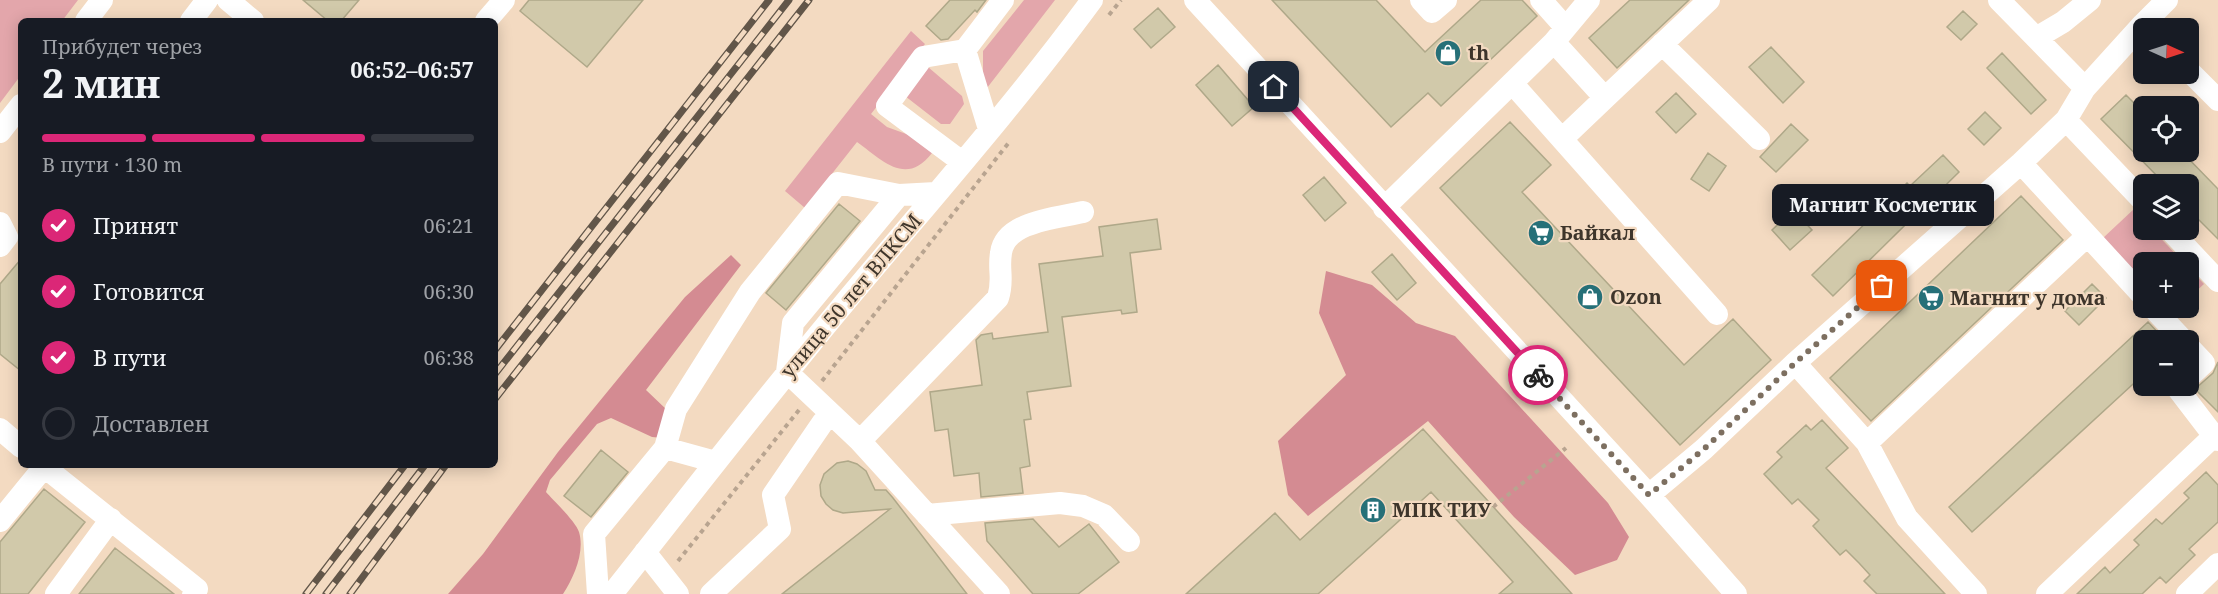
<!DOCTYPE html>
<html lang="ru">
<meta charset="utf-8">
<style>
:root{--surface:#171b24;--page:#242831;--text:#f1f3f6;--muted:#9ea1a6;--line:#363941;--accent:#db2777}
body{margin:0;font-family:"Noto Serif",serif;background:var(--page);color:var(--text);height:100vh;display:flex;flex-direction:column;font-size:22px;white-space:nowrap}
*{box-sizing:border-box;margin:0}
p{font-size:20px;color:var(--muted)}
.icon{flex:none;width:33px;height:33px;fill:none;stroke:currentColor;stroke-width:2;stroke-linecap:round;stroke-linejoin:round}
.map{position:relative;flex:1;overflow:hidden}
.panel{position:absolute;left:18px;top:18px;width:480px;height:450px;display:flex;flex-direction:column;background:var(--surface);border-radius:9px;box-shadow:0 3px 15px #0003}
.panel>*{flex:none}
.needle{width:39px;rotate:93deg}
.buttons{position:absolute;left:2133px;top:18px;display:grid;gap:12px}
.buttons a{display:grid;place-items:center;width:66px;height:66px;border-radius:9px;background:var(--surface);box-shadow:0 3px 15px #0003;font-size:30px}
.pin{position:absolute;display:grid;place-items:center;width:51px;height:51px;color:#fff;margin:-26px;border-radius:12px;box-shadow:0 3px 9px #0006}
.courier{position:absolute;display:grid;place-items:center;width:60px;height:60px;margin:-30px;border:4px solid #db2777;border-radius:50%;background:#fff;color:#222;box-shadow:0 2px 8px #0007}
.bubble{position:absolute;height:42px;border-radius:9px;background:var(--surface);box-shadow:0 3px 15px #0003;font-size:20px;font-weight:700;line-height:42px;text-align:center}
.overview em{font-style:normal;font-weight:700}
.overview div{display:flex;flex-direction:column-reverse}
.overview{display:flex;align-items:center;justify-content:space-between;height:102px;padding:0 24px}
h1{font-size:39px;font-weight:700;line-height:45px}
.bar{display:grid;grid-template-columns:repeat(4,1fr);gap:9px 6px;align-content:center;height:72px;padding:0 24px}
.bar i{height:8px;border-radius:4px;background:var(--line)}
.bar .selected{background:var(--accent)}
.bar p{grid-column:span 4}
ol{padding:0 24px;list-style:none}
li{display:flex;align-items:center;gap:18px;height:66px}
li p{margin-inline-start:auto}
li .icon{padding:6px;border-radius:50%;background:var(--accent);color:#fff;stroke-width:4}
li:last-child{color:var(--muted)}
li i{width:33px;height:33px;border:3px solid var(--line);border-radius:50%}
.map>svg:first-child{display:block}
.green{fill:#e3a6ab}
.forest{fill:#d48b92}
.building{fill:#d1c9aa;stroke:#afa889;stroke-width:1.5}
.lines{fill:none;stroke-linecap:round;stroke-linejoin:round}
.path{stroke:#b8a490;stroke-width:4;stroke-dasharray:4.5 4.5;stroke-linecap:butt}
.minor{stroke:#fff;stroke-width:22}
.rail-casing{stroke:#625649;stroke-width:7}
.rail{stroke:#f3dac1;stroke-width:4.5;stroke-dasharray:14;stroke-linecap:butt}
.done{stroke:#7d6f60;stroke-width:6;stroke-dasharray:0 10.8}
.route{stroke:#db2777;stroke-width:8}
.labels{text-anchor:middle;stroke-width:4.5;stroke-linejoin:round;paint-order:stroke}
.poi-label{font-size:20px;font-weight:bold;fill:#3e352b;stroke:#f3dac1;text-anchor:start}
.street-label{font-size:20px;fill:#3e352b;stroke:#f3dac1}
</style>
<div class="map">
<svg width="2218" height="594" viewBox="0 0 2218 594">
<rect width="100%" height="100%" fill="#f3dac1"/>
<!-- green -->
<path class="green" d="M0 0H78L62 21H21V75L0 103Z
M1024 0H1055L987 88 983 82V51Z
M911 31 925 44 871 114 887 127 920 139 932 153C906 187 882 160 857 142L805 208 785 191Z
M928 67 962 96 964 104 950 124H941L905 96Z
M2134 209 2143 219 2144 230H2153L2183 262H2144L2143 282 2103 238Z
M2189 268 2204 284 2189 298Z"/>
<!-- forest -->
<path class="forest" d="M731 255 741 265 646 390 667 410 663 438 652 437 611 418 597 424 550 480 546 492C554 501 576 522 579 532 585 552 574 577 563 594H448L483 554 558 452 685 297Z
M1326 271 1372 285 1416 323 1455 336 1608 503 1629 537 1617 560 1575 575 1514 517 1428 421 1308 516 1288 495 1278 441 1346 375 1319 313Z"/>
<!-- building -->
<path class="building" d="M303 0H359L341 21H328Z
M529 0H643L587 67 520 11Z
M950 0H986L977 12 975 10 948 39 941 40 926 26Z
M1272 0H1376L1425 52 1481 0H1522L1537 16 1441 106 1428 93 1391 127Z
M1630 0H1689L1617 68 1589 38Z
M1158 8 1175 27 1151 48 1134 29Z
M1963 11 1977 24 1961 40 1947 27Z
M1771 47 1804 82 1783 103 1749 67Z
M2002 53 2046 100 2031 114 1987 68Z
M1218 65 1254 107 1232 126 1196 85Z
M1676 93 1696 114 1676 133 1656 112Z
M2126 95 2144 113V152H2182L2218 189V239L2188 209V184H2165L2101 119Z
M1985 112 2001 128 1984 145 1968 129Z
M1510 122 1551 165 1522 192 1684 365 1733 319 1771 360 1680 445 1440 188Z
M1791 124 1808 140 1776 172 1760 157Z
M1708 153 1726 166 1709 191 1691 179Z
M1943 155 1959 172 1833 296 1812 275 1907 183 1910 186Z
M1324 177 1346 203 1325 221 1303 195Z
M2021 196 2063 240 1871 421 1830 378Z
M839 204 860 221 786 310 766 293Z
M1793 210 1812 230 1790 250 1772 230Z
M1157 219 1161 249 1130 253 1137 312 1122 314 1121 310 1062 317 1071 386 1027 392 1031 419 1024 420 1030 466 1020 468 1023 493 981 497 979 473 954 476 948 429 935 431 930 392 982 385 976 340 981 335 992 333 993 339 1048 332 1039 264 1103 256 1099 227Z
M1392 254 1416 283 1397 300 1372 272Z
M21 259V371L0 354V284Z
M2092 284 2106 298 2079 325 2065 311Z
M2148 322 2165 340H2144V374L1972 532 1949 507Z
M2218 362V412L2195 389 2213 373Z
M1822 420 1848 448 1826 468 1945 594H1877L1864 581 1870 575 1859 563 1846 550 1840 555 1813 526 1819 520 1798 499 1792 504 1764 474 1782 457 1777 452 1806 425 1811 430Z
M1423 429 1572 594H1499L1513 582 1431 492 1318 594H1186L1275 513 1300 540Z
M601 450 628 472 591 517 564 496Z
M848 461 857 464 866 471 875 490H886L893 498 967 594H782L890 509 843 513 833 510 826 504 821 496 820 485 824 474 837 463Z
M2206 472 2218 485V522L2189 549 2195 555 2166 583 2160 577 2142 594H2077L2105 567 2110 573 2139 545 2134 540 2156 519 2162 524 2189 498 2184 493Z
M44 489 85 522 28 594H0V542Z
M1033 519 1059 547 1089 524 1119 562 1078 594H1033L987 541 985 523Z
M115 548 174 594H79Z"/>
<g class="lines">
<!-- path -->
<path class="path" d="M1109 15 1121 0
M822 381 1010 141
M1493 507 1566 448
M678 561 799 410"/>
<!-- minor -->
<path class="minor" d="M228 0 253 21
M1195 0 1649 495 1736 594
M1421 0 1432 12 1446 0
M1541 0 1565 27
M1999 0 2085 88
M86 21 102 0
M191 21 207 0
M486 21 504 0
M2036 38 2063 22 2090 0
M1554 42 1605 98 1709 0
M1662 44 1759 139
M2188 70 2218 100
M1512 83 1717 314
M2066 120 2144 202
M989 129 965 50 1003 0
M0 132 21 105
M1562 139 1605 98
M962 162 887 106 923 57 965 50
M2021 163 2144 297
M1384 208 1554 42 1589 0
M0 223 7 237 0 246
M2170 230 2218 281
M2153 308 2183 340
M2188 346 2204 363 2188 378
M1795 363 1867 443 1907 518 1976 594
M787 372 860 441 999 594
M787 372 793 323 899 195
M2181 386 2178 389 2214 436
M0 429 21 447
M860 441 998 298C1004 279 998 271 1001 253 1005 221 1058 218 1083 212
M1867 443 2087 236
M665 448 716 462
M42 465 197 589 193 594
M1649 495 1704 449 1795 363 2021 163 2066 120 2085 88 2143 24 2167 0
M927 515 1060 503 1083 506 1104 515 1129 541
M0 521 44 467
M645 552 678 594
M56 594 111 519
M598 594 594 534 665 448 676 409 750 292 838 183 899 195 936 193
M612 594C688 498 763 401 842 306 926 205 1014 106 1092 0
M711 594 780 529 773 495 823 422
M2047 594 2214 436 2218 440
M2187 594 2218 564"/>
<defs>
<path id="rail" d="M495 350 769 0
M495 374 789 0
M495 399 809 0
M306 594 405 465
M326 594 425 465
M350 594 446 465"/>
</defs>
<!-- rail casing -->
<use href="#rail" class="rail-casing"/>
<!-- rail -->
<use href="#rail" class="rail"/>
</g>
<g class="lines">
<!-- done -->
<path class="done" d="M1538 375 1649 495 1704 449 1795 363 1882 286"/>
<!-- route -->
<path class="route" d="M1274 87 1538 375"/>
</g>
<!-- icons -->
<defs>
<symbol id="shop-disc" viewBox="-11 -11 22 22"><circle r="9.5" fill="#267078" stroke="#f3dac1"/><path d="M-5-2.5h2.3a2.7 3.5 0 0 1 5.4 0H5L5.5 6h-11ZM-1.5-2.5h3a1.5 2.3 0 0 0-3 0Z" fill="#fff"/></symbol>
<symbol id="supermarket-disc" viewBox="-11 -11 22 22"><circle r="9.5" fill="#267078" stroke="#f3dac1"/><path d="M-6-5.5h2.5l.6 2H6L4.5 2H-2.5L-4.4-4H-6ZM-1.5 3.2a1.3 1.3 0 1 0 .1 0ZM3 3.2a1.3 1.3 0 1 0 .1 0Z" fill="#fff"/></symbol>
<symbol id="building-disc" viewBox="-11 -11 22 22"><circle r="9.5" fill="#267078" stroke="#f3dac1"/><path d="M-4-6H4V6H1V3H-1V6H-4ZM-2.5-4.3h1.7v1.8h-1.7ZM.8-4.3h1.7v1.8H.8ZM-2.5-1h1.7V.8h-1.7ZM.8-1h1.7V.8H.8Z" fill="#fff"/></symbol>
</defs>
<g fill-rule="evenodd">
<use href="#shop-disc" x="1433" y="38" width="30" height="30"/>
<use href="#supermarket-disc" x="1526" y="218" width="30" height="30"/>
<use href="#shop-disc" x="1575" y="282" width="30" height="30"/>
<use href="#supermarket-disc" x="1916" y="283" width="30" height="30"/>
<use href="#building-disc" x="1358" y="495" width="30" height="30"/>
</g>
<g class="labels">
<!-- poi labels -->
<g class="poi-label">
<text x="1468" y="60">th</text>
<text x="1560" y="240">Байкал</text>
<text x="1610" y="304">Ozon</text>
<text x="1950" y="305">Магнит у дома</text>
<text x="1392" y="517">МПК ТИУ</text>
</g>
<!-- street labels -->
<g class="street-label">
<text transform="translate(851 296) rotate(-50)" y="7">улица 50 лет ВЛКСМ</text>
</g>
</g>
</svg>
<div class="buttons">
<a><svg class="needle" viewBox="-14 -14 28 28"><path d="M0-13l5 13h-10z" fill="#e53935"/><path d="M0 13l5-13h-10z" fill="#9ea1a6"/></svg></a>
<a><svg class="icon" aria-label="locate" viewBox="0 0 24 24"><circle cx="12" cy="12" r="6"/><path d="M12 2v4M12 18v4M2 12h4M18 12h4"/></svg></a>
<a><svg class="icon" aria-label="layers" viewBox="0 0 24 24"><path d="M12 4l9 5-9 5-9-5zM3 14l9 5 9-5"/></svg></a>
<a>+</a>
<a>−</a>
</div>
<div class="pin" style="left:1882px;top:286px;background:#ea580c"><svg class="icon" aria-label="bag" viewBox="0 0 24 24"><path d="M5 8h14l-1 12H6zM9 8a3 3 0 0 1 6 0"/></svg></div>
<div class="pin" style="left:1274px;top:87px;background:#1f2937"><svg class="icon" aria-label="home" viewBox="0 0 24 24"><path d="M3 11l9-7 9 7M6 9v11h12V9"/></svg></div>
<div class="courier" style="left:1538px;top:375px"><svg class="icon" aria-label="bike" viewBox="0 0 24 24"><circle cx="6" cy="16" r="4"/><circle cx="18" cy="16" r="4"/><path d="M6 16l4-8h5l3 8M10 8l3 8H6M13 5h3"/></svg></div>
<div class="bubble" style="left:1772px;top:184px;width:222px">Магнит Косметик</div>
<section class="panel">
<div class="overview"><div><h1>2 мин</h1><p>Прибудет через</p></div><em>06:52–06:57</em></div>
<div class="bar"><i class="selected"></i><i class="selected"></i><i class="selected"></i><i></i><p>В пути · 130 m</p></div>
<ol>
<li><svg class="icon" aria-label="check" viewBox="0 0 24 24"><path d="M5 12l5 5 9-10"/></svg>Принят<p>06:21</p></li>
<li><svg class="icon" aria-label="check" viewBox="0 0 24 24"><path d="M5 12l5 5 9-10"/></svg>Готовится<p>06:30</p></li>
<li><svg class="icon" aria-label="check" viewBox="0 0 24 24"><path d="M5 12l5 5 9-10"/></svg>В пути<p>06:38</p></li>
<li><i></i>Доставлен</li>
</ol>
</section>
</div>
